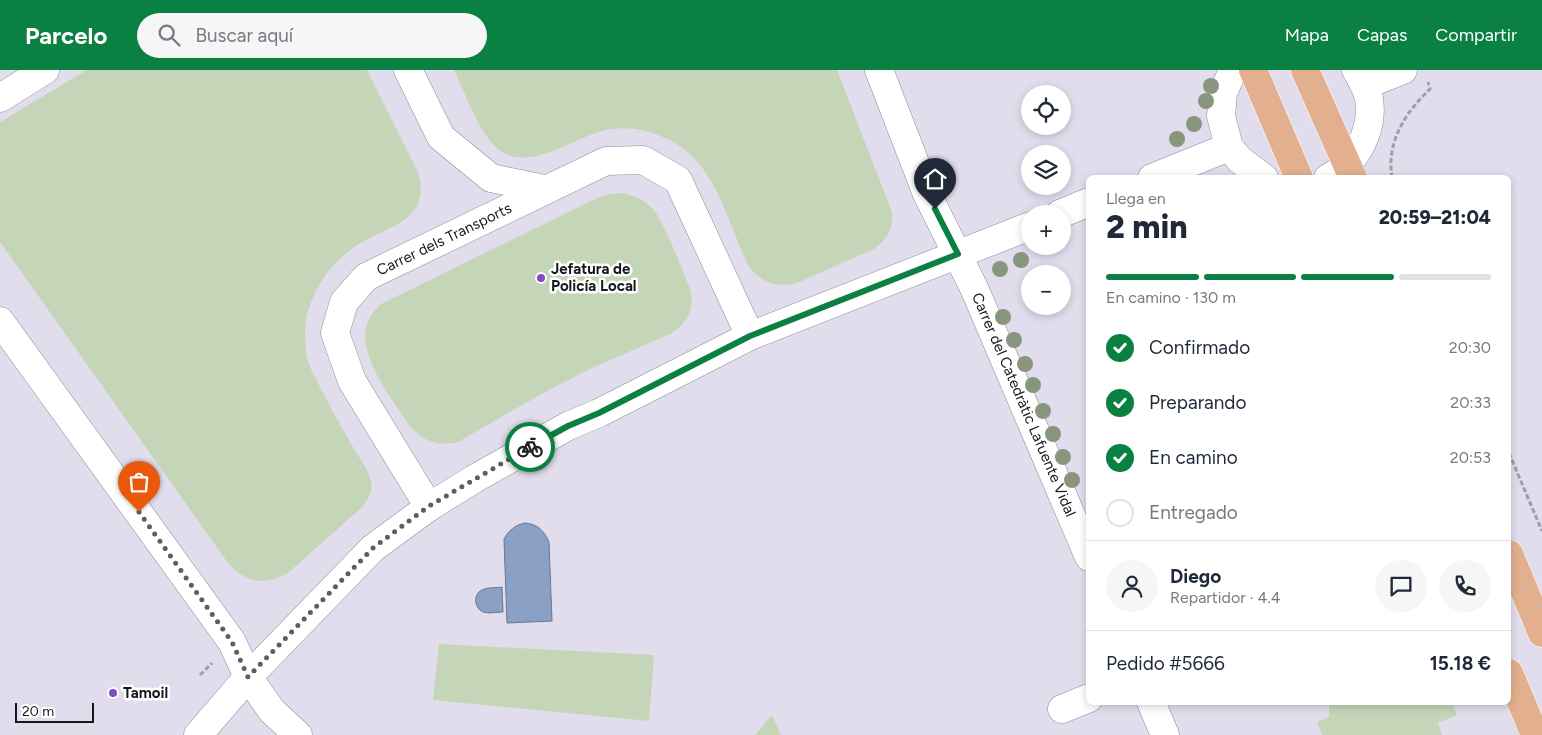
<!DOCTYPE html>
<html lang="es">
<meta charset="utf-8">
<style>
:root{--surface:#fff;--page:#f6f6f7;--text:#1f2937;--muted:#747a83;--line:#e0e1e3;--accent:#0b8043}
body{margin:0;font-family:Figtree,sans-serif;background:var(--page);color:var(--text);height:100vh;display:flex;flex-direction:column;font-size:19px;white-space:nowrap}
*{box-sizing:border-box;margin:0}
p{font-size:16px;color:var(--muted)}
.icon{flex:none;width:28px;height:28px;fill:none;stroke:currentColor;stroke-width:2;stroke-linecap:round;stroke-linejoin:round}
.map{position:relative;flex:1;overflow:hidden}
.sheet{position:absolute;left:1086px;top:105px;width:425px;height:530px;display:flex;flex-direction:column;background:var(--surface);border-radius:8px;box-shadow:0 2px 8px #0003}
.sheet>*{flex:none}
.buttons{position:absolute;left:1021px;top:15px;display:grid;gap:10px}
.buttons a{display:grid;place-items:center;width:50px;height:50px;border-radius:50%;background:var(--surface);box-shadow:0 2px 8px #0003;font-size:25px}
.scale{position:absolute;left:15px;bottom:12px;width:79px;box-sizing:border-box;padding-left:5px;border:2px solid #19171d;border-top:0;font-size:14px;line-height:18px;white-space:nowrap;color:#19171d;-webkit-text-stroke:4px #fff;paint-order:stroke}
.pin{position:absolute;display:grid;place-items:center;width:42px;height:42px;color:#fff;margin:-51px -21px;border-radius:50% 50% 50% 0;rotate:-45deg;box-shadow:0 0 5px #0007}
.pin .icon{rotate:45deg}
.courier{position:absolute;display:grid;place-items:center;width:50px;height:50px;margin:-25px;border:4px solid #0b8043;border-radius:50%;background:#fff;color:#222;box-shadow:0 1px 6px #0007}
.head em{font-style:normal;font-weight:800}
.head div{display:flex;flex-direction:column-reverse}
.head{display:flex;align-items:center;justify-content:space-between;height:85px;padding:0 20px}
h1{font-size:32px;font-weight:800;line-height:38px}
.bar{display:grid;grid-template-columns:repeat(4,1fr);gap:8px 5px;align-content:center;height:60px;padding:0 20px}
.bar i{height:6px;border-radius:4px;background:var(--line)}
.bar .active{background:var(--accent)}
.bar p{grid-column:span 4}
.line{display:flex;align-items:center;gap:12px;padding:0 20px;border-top:1px solid var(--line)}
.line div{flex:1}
.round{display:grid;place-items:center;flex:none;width:52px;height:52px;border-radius:26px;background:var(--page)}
ol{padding:0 20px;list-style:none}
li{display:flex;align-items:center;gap:15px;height:55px}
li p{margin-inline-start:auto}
li .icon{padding:5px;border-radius:50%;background:var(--accent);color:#fff;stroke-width:4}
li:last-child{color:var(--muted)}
li i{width:28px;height:28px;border:2px solid var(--line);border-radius:50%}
header{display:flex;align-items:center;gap:30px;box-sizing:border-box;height:70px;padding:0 25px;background:var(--accent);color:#fff}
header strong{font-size:24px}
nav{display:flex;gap:28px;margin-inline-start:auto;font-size:18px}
.search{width:350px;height:45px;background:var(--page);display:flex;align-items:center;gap:12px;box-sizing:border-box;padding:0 18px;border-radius:28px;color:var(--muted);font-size:19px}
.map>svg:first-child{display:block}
.green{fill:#c4d6b7}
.water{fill:#8aa0c4;stroke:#687792}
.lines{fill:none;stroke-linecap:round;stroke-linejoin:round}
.minor-casing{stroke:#8e8a98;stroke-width:29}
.major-casing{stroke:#fff;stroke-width:29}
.path{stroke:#a09ca8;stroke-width:3;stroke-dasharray:5 2.5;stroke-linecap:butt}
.minor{stroke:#fff;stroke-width:28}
.major{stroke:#e2b08e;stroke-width:28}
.tree{fill:#88967e}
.done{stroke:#5f5c66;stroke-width:5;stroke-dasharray:0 9}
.route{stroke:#0b8043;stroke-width:6}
.poi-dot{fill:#7f4cc4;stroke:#fff;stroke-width:2}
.labels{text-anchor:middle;stroke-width:5;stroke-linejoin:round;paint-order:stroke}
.street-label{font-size:15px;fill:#19171d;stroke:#fff}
.poi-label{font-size:15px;font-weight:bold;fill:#19171d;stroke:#fff;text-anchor:start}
</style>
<header>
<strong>Parcelo</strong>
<div class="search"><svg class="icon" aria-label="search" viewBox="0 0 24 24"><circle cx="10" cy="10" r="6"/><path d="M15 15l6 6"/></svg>Buscar aquí</div>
<nav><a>Mapa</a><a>Capas</a><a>Compartir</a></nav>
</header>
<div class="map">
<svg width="1542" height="665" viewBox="0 0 1542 665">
<rect width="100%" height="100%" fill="#e2dded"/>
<!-- green -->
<path class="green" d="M87 0H367L418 102C433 153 384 156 353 178 326 197 307 228 305 261 305 271 306 282 308 291 310 299 316 308 319 315 330 337 342 358 354 379 360 389 369 400 371 412 373 423 367 431 360 439L288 503C264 516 246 513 228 493L0 172V52Z
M454 0H837L892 142C893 159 888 169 874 179L797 213C777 218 762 213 749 197 733 164 720 116 695 89 673 65 633 52 601 61 571 70 526 103 498 79 479 63 465 23 454 0Z
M621 123C632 125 641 128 650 136 664 148 682 201 691 221 694 240 688 252 672 263L590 299 545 322 458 372C438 377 422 371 409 355 392 328 353 282 369 249 372 243 377 238 381 234L599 127 610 124Z
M439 574 654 585 649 651 433 630Z
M1329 633H1452L1457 645 1438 653 1442 665H1322L1317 652 1329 647Z
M772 645 781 665H755Z"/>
<!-- water -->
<path class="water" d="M525 453C538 454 544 461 549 472L552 551 507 553 504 469C509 460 515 455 525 453Z
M502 517 503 542C497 542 489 544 483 542 474 538 473 524 482 520 488 517 496 518 502 517Z"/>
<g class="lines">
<defs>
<g id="minor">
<path d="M408 0 441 67 491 108 544 119"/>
<path id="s1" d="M879 0 927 124 974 218 1089 487"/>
<path d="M1233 0 1223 23 1221 46 1229 77 1240 90 1264 108"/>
<path d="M1365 15 1403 0"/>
<path d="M0 28 45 0"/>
<path d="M1152 108 1229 77"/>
<path d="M1328 108C1356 94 1374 60 1369 29 1367 18 1361 9 1356 0"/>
<path d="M1060 144 1089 132"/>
<path d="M0 251 232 572 248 607 272 641 298 665"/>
<path id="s2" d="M429 437 352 311 335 263 344 232 366 207 606 91 643 90 678 110 750 266"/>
<path d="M1151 632 1165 665"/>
<path d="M1062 639 1089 628"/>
<path d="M198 665 248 607 373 478 429 437 474 409 568 356 599 343 750 266 1030 156"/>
</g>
<path id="major" d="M1253 0 1299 108
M1305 0 1353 108
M1509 484 1542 563
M1509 603 1535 665"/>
</defs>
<!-- minor casing -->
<use href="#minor" class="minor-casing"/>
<!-- major casing -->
<use href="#major" class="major-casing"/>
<!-- path -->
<path class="path" d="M1392 108C1386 72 1405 43 1430 19L1428 12
M1509 383 1542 461
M200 605 212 593"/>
<!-- minor -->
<use href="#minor" class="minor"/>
<!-- major -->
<use href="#major" class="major"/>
</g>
<!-- trees -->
<g class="tree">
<circle cx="1211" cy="16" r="8"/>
<circle cx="1206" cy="31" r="8"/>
<circle cx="1194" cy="54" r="8"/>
<circle cx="1177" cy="69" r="8"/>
<circle cx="1021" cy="190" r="8"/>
<circle cx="1000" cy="199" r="8"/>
<circle cx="1003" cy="247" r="8"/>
<circle cx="1014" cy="270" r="8"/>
<circle cx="1025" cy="294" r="8"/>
<circle cx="1033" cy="315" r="8"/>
<circle cx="1043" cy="341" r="8"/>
<circle cx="1053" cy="364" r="8"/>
<circle cx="1063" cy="387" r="8"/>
<circle cx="1072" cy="410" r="8"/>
</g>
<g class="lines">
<!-- done -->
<path class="done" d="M139 442 232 572 248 607 373 478 429 436 530 377"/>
<!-- route -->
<path class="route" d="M530 377 568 356 599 343 750 266 958 184 935 139"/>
</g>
<!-- markers -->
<g class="poi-dot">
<circle cx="541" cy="208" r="5"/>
<circle cx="113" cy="623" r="5"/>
</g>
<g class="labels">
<!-- street labels -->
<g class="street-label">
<text dy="5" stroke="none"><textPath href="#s2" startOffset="351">Carrer dels Transports</textPath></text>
<text dy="5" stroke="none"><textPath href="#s1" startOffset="365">Carrer del Catedràtic Lafuente Vidal</textPath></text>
</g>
<!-- poi labels -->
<g class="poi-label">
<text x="551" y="204">Jefatura de<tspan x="551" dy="17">Policía Local</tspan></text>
<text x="123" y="628">Tamoil</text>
</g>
</g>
</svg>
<div class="buttons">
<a><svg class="icon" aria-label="locate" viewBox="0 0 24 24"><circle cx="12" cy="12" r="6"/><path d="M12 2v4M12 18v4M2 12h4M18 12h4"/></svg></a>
<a><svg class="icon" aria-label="layers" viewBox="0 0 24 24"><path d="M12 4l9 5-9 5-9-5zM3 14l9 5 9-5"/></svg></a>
<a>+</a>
<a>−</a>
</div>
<div class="scale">20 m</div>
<div class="pin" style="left:139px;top:442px;background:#ea580c"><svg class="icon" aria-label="bag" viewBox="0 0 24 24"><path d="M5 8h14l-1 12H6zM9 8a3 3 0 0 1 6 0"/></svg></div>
<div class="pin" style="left:935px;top:139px;background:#1f2937"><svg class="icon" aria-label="home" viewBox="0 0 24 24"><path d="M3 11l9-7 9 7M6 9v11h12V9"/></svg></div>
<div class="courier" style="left:530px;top:377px"><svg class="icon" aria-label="bike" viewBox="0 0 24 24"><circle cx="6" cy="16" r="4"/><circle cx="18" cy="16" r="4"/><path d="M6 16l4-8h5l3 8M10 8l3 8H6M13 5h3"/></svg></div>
<section class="sheet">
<div class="head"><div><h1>2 min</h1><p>Llega en</p></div><em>20:59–21:04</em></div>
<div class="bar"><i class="active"></i><i class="active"></i><i class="active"></i><i></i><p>En camino · 130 m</p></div>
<ol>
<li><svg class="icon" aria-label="check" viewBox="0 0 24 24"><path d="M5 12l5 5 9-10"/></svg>Confirmado<p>20:30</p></li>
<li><svg class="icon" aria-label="check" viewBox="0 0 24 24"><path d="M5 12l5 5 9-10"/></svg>Preparando<p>20:33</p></li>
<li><svg class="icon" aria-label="check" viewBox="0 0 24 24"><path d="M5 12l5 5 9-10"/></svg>En camino<p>20:53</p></li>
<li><i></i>Entregado</li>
</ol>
<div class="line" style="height:90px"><a class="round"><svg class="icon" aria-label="person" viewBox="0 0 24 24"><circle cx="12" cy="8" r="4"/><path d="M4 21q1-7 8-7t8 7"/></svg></a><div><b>Diego</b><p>Repartidor · 4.4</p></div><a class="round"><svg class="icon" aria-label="chat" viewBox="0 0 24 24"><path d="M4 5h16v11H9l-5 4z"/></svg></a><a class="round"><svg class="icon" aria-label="phone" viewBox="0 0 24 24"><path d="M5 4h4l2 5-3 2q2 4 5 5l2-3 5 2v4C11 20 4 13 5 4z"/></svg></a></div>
<div class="line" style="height:65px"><div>Pedido #5666</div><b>15.18 €</b></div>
</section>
</div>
